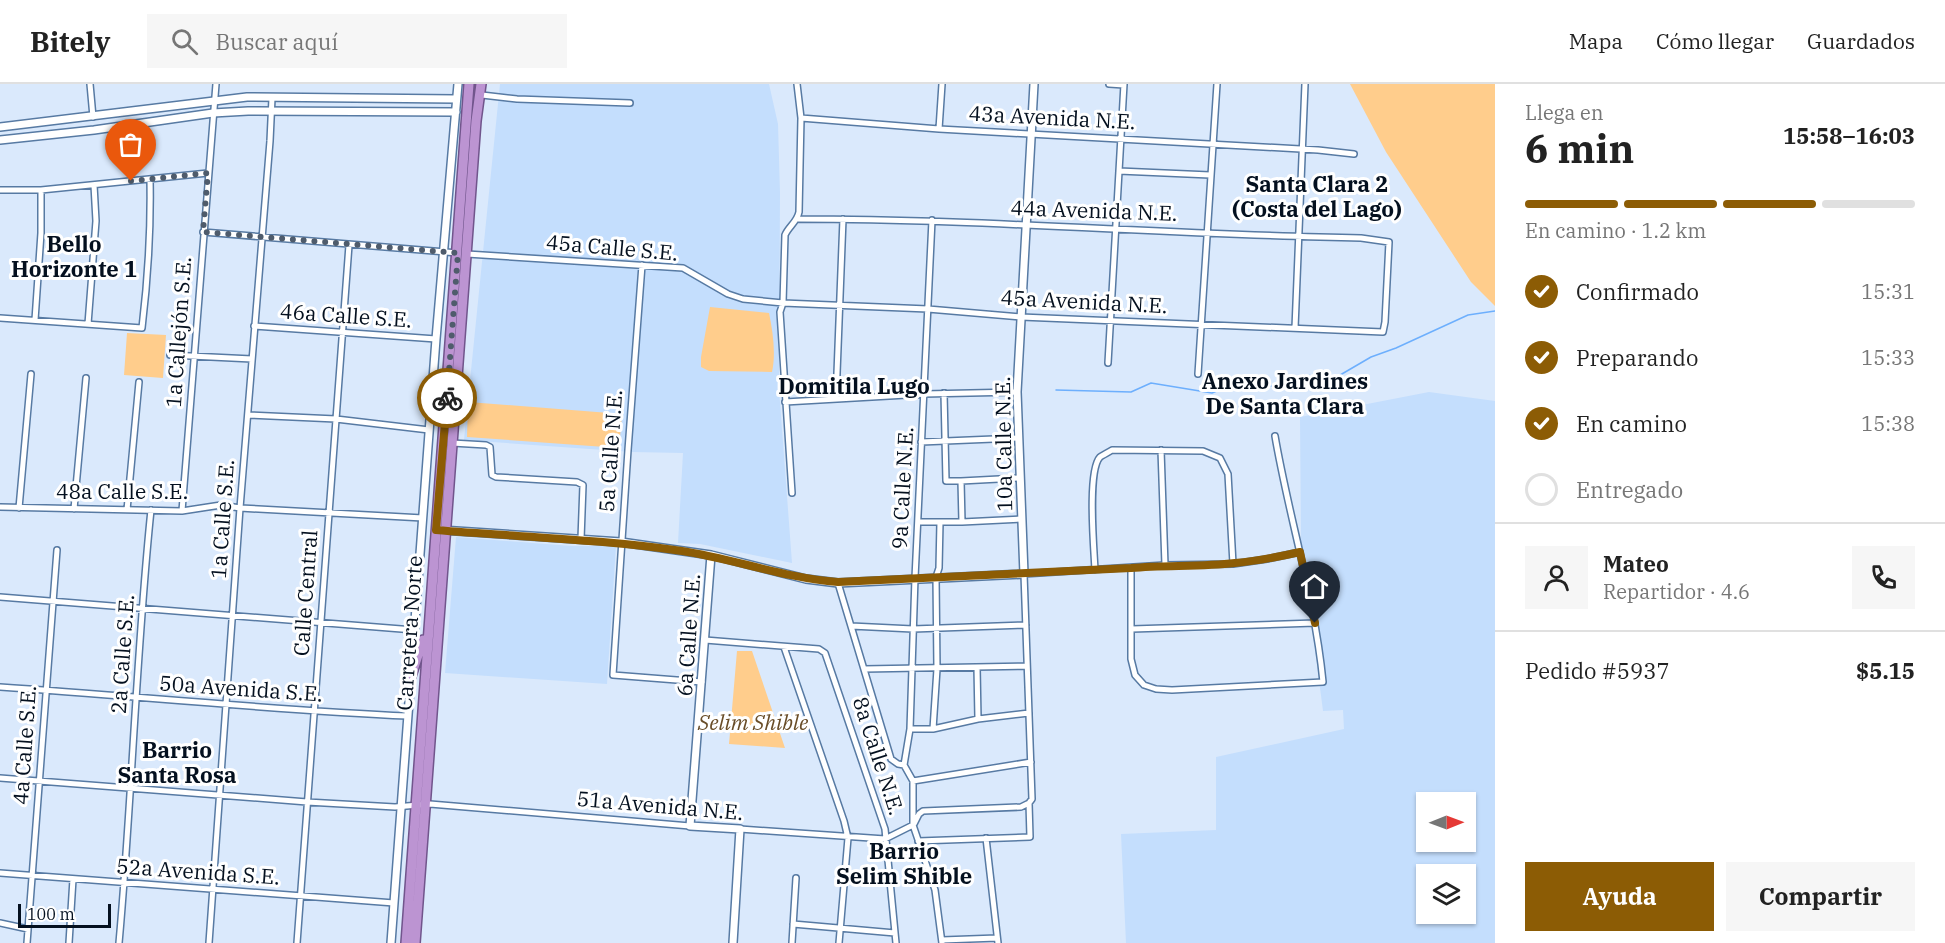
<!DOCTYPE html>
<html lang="es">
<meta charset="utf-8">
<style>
:root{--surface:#fff;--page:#f6f6f6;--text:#222;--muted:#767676;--line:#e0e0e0;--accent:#8c5c05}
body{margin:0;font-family:"IBM Plex Serif",serif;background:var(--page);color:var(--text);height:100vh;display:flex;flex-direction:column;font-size:22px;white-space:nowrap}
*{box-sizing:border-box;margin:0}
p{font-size:20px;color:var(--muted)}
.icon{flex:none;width:33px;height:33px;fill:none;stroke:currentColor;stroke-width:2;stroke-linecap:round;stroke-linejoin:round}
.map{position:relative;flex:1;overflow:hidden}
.side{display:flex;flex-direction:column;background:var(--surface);width:450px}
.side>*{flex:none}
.needle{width:39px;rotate:89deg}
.buttons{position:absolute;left:1416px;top:708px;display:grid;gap:12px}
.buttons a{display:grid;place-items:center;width:60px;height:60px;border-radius:0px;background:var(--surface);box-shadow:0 2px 4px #0004;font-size:30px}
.scale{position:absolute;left:18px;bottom:15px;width:93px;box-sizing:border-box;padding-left:6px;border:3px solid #04101f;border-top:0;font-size:16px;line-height:21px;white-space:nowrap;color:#04101f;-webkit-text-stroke:4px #fff;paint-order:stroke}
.pin{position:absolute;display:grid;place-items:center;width:51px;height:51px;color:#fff;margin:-62px -26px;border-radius:50% 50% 50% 0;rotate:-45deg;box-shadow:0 0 6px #0007}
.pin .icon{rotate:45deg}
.courier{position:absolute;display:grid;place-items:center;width:60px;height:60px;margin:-30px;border:4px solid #8c5c05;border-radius:50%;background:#fff;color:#222;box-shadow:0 2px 8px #0007}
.summary em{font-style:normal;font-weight:800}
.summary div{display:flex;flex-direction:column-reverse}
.summary{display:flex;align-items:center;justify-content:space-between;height:102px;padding:0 30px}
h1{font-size:39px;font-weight:800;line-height:45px}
.bar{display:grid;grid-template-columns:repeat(4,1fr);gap:9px 6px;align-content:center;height:72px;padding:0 30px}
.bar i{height:8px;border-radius:4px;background:var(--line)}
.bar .on{background:var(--accent)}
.bar p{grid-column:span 4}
.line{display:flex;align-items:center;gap:15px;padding:0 30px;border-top:2px solid var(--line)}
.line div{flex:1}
.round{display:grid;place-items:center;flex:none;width:63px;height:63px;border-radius:0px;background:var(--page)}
ol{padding:0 30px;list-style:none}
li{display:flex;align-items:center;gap:18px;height:66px}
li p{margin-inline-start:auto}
li .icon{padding:6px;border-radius:50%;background:var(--accent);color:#fff;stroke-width:4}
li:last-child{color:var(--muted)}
li i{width:33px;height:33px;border:3px solid var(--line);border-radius:50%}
.action{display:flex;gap:12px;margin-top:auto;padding:12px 30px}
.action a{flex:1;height:69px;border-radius:0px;background:var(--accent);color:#fff;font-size:24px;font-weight:800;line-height:69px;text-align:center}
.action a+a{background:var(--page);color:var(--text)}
header{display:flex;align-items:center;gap:36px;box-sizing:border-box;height:84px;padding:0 30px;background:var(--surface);border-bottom:2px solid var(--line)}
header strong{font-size:28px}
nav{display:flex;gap:33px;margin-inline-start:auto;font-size:21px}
.search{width:420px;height:54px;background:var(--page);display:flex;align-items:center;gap:15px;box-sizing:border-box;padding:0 21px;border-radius:0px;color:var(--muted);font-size:22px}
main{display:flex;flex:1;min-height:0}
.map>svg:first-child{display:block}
.built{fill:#c4defd;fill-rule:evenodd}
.green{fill:#ffcd8c}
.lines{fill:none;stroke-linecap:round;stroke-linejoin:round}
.stream{stroke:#6daffd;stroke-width:1.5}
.minor-casing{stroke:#577aa3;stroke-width:8}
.tertiary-casing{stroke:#577aa3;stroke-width:10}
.trunk-casing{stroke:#71558c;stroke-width:12}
.minor{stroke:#fff;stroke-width:5}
.tertiary{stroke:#fff;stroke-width:7}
.trunk{stroke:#bc94d2;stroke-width:9}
.done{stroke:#4f5c6c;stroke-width:6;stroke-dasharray:0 10.8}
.route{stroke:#8c5c05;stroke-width:8}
.labels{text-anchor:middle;stroke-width:6;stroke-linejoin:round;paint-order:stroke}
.street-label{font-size:21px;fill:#04101f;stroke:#fff}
.park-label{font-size:21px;font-style:italic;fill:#694d28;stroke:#fff}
.neighbourhood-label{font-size:22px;font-weight:bold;fill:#04101f;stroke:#fff}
</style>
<header>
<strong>Bitely</strong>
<div class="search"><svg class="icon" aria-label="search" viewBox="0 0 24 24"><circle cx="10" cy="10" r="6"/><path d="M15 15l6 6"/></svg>Buscar aquí</div>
<nav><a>Mapa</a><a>Cómo llegar</a><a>Guardados</a></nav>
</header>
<main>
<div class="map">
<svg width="1495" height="859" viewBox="0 0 1495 859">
<rect width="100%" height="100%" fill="#dae9fc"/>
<!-- built -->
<path class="built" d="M500 0H769L778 40 780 109 779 305 792 479 700 460 678 459 683 369 632 368 464 356Z
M1429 308 1495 317V859H1126L1121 750 1216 746V673L1344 645 1343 626 1323 627 1301 457 1300 333ZM1426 718H1466V758H1426ZM1426 790H1466V830H1426Z
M456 453 572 462H616L607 600 445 589Z"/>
<!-- green -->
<path class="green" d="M1350 0H1495V222L1471 198 1386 68Z
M710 223 769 229C773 248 776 270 772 288L709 287 701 283V273Z
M127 249 166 251 163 294 124 291Z
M468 318 622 330 619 364 467 353Z
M737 567H752L785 664 729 660Z"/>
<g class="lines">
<!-- stream -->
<path class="stream" d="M1056 306 1131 308 1151 299 1212 309 1231 301 1247 299 1278 303 1303 291 1335 294 1371 273 1396 264 1468 231 1495 227"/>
<defs>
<path id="minor" d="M90 0 93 33
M1109 0 1124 1
M482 11 517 15 630 19
M801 34 939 45 1318 66 1354 70
M939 45 942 0
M1119 87 1210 91
M0 106H41L208 89
M932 136 915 494 910 645 904 681 913 697V741L935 806 942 859
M203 148 458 169
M467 170 683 184 728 210 743 215 783 219 928 225 1021 233 1383 248 1385 238 1389 158 1361 154C1173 151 985 135 798 135
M642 181 628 366 613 591 702 598
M0 234 142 244C148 194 151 145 150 95
M35 236 41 149V106
M88 240 96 137 94 101
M254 242 436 255
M1295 244 1305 0
M170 271 252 275
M1108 279 1124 0
M1198 290 1217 0
M836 315 843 135
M785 318 924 310 1017 308
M248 331 336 335 429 346
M921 358 1019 354
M452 359 486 361 490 363 492 391 496 393 577 398 583 401 581 455
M1161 366 1165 481
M961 397 1020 394
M792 409 780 228 783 219 785 151C789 142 797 138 799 128L801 34 797 0
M0 423 182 427 221 421 240 424 423 434
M19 424 31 290
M74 425 86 294
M127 426 139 298
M182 427 216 0
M918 438H940
M962 438 1022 435
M1131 484V575L1135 591 1144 601 1156 605 1172 606 1323 598C1315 515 1289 434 1275 352
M1095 486C1094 465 1087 387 1100 373 1103 371 1109 368 1112 366L1203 367 1220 374 1228 390 1233 480
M838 499 891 675 898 680 904 681
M0 513 414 546
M851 542 913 545 1026 541
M1132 545 1315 539
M705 556 819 565 825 569 885 745 896 859
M784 563 844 737 848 754 839 859
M977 583 978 635
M864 585 1027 582
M0 603C136 612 271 626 408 632
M910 645H933L978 635 1029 629
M933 645 937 585 936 493 939 484 940 438H962L961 397H946L944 309
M0 694 307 718 395 723 430 720 690 742
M913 697 1031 678
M914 740 919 730 923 727 1021 723 1029 719
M740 745 885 755 913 741
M986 754 998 859
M918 757 1030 753 1029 719 1032 715 1024 490 1165 481 1233 480 1267 475 1300 468
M0 789 394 819
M0 839 28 845
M793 840 895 849
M942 856 997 854
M27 859 57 466
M69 859 73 795
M119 859C132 715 136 570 151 426
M209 859 240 424 270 57 272 14
M297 859 349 161
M792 859 796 794"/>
<path id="tertiary" d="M0 43 247 13 456 15
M0 56 94 46 213 29 248 27 456 28
M441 446 621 458 711 471 806 495 838 499 1024 490 1017 308 1034 0
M711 471 690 742 740 745 733 859
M391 859 436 255 458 0"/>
<path id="trunk" d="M410 595 423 556
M406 859 469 0
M415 859 476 37 481 0"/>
</defs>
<!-- minor casing -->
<use href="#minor" class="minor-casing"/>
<!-- tertiary casing -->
<use href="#tertiary" class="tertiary-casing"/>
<!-- trunk casing -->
<use href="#trunk" class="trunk-casing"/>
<!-- minor -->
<use href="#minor" class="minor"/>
<!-- tertiary -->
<use href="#tertiary" class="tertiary"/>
<!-- trunk -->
<use href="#trunk" class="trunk"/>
</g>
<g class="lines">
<!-- done -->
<path class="done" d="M131 97 208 89 203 148 458 169 447 314"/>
<!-- route -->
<path class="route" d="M447 314 436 446C518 453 600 455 682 467 734 475 785 494 838 498L1131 484C1166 481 1201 483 1235 479 1257 477 1278 473 1300 468L1315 539"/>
</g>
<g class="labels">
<!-- street labels -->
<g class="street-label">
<text transform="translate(1052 34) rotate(3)" y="7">43a Avenida N.E.</text>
<text transform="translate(1094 127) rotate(2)" y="7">44a Avenida N.E.</text>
<text transform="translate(612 164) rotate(5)" y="7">45a Calle S.E.</text>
<text transform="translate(1084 218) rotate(3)" y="7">45a Avenida N.E.</text>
<text transform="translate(346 232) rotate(4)" y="7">46a Calle S.E.</text>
<text transform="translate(179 248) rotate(-86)" y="7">1a Callejón S.E.</text>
<text transform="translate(1004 360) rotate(-91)" y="7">10a Calle N.E.</text>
<text transform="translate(611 367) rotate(-86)" y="7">5a Calle N.E.</text>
<text transform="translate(903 404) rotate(-87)" y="7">9a Calle N.E.</text>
<text x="122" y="415">48a Calle S.E.</text>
<text transform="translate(223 435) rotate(-86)" y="7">1a Calle S.E.</text>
<text transform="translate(306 509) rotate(-86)" y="7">Calle Central</text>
<text transform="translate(410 549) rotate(-86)" y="7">Carretera Norte</text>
<text transform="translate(689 551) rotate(-86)" y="7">6a Calle N.E.</text>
<text transform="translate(123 570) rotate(-86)" y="7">2a Calle S.E.</text>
<text transform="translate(241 605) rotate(4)" y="7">50a Avenida S.E.</text>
<text transform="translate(25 661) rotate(-86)" y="7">4a Calle S.E.</text>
<text transform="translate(878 672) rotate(72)" y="7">8a Calle N.E.</text>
<text transform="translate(660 722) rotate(5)" y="7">51a Avenida N.E.</text>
<text transform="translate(198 788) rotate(4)" y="7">52a Avenida S.E.</text>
</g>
<!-- park labels -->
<g class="park-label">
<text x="753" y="646">Selim Shible</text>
</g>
<!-- neighbourhood labels -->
<g class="neighbourhood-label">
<text x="1317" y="108">Santa Clara 2<tspan x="1317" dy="25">(Costa del Lago)</tspan></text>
<text x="74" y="168">Bello<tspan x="74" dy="25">Horizonte 1</tspan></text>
<text x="1285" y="305">Anexo Jardines<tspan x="1285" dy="25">De Santa Clara</tspan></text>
<text x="854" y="310">Domitila Lugo</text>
<text x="177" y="674">Barrio<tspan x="177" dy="25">Santa Rosa</tspan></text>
<text x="904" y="775">Barrio<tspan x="904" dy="25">Selim Shible</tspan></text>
</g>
</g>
</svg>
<div class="buttons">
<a><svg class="needle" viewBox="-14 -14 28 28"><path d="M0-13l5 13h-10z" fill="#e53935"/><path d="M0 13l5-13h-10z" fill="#767676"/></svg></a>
<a><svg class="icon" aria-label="layers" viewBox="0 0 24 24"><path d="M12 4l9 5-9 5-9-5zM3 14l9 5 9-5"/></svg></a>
</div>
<div class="scale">100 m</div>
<div class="pin" style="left:131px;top:97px;background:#ea580c"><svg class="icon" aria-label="bag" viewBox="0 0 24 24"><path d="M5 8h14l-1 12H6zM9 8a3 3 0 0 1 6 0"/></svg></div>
<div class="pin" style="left:1315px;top:539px;background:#1f2937"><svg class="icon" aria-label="home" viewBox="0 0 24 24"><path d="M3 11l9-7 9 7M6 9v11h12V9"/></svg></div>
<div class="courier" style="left:447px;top:314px"><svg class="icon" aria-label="bike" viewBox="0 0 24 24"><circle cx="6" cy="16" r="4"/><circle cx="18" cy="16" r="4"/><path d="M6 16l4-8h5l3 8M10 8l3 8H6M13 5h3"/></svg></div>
</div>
<section class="side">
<div class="summary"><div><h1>6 min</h1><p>Llega en</p></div><em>15:58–16:03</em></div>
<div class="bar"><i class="on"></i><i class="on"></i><i class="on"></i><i></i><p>En camino · 1.2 km</p></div>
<ol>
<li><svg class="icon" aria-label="check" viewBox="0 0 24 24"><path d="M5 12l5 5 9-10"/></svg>Confirmado<p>15:31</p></li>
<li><svg class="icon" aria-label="check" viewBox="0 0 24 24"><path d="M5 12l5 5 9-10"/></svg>Preparando<p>15:33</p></li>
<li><svg class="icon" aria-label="check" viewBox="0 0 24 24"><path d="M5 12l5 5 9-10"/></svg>En camino<p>15:38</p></li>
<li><i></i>Entregado</li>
</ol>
<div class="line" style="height:108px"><a class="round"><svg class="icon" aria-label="person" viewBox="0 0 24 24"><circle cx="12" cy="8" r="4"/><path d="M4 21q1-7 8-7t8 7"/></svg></a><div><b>Mateo</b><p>Repartidor · 4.6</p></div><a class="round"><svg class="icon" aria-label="phone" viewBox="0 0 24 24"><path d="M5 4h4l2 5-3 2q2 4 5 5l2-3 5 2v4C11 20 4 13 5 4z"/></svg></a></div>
<div class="line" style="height:78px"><div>Pedido #5937</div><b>$5.15</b></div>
<div class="action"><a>Ayuda</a><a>Compartir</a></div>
</section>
</main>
